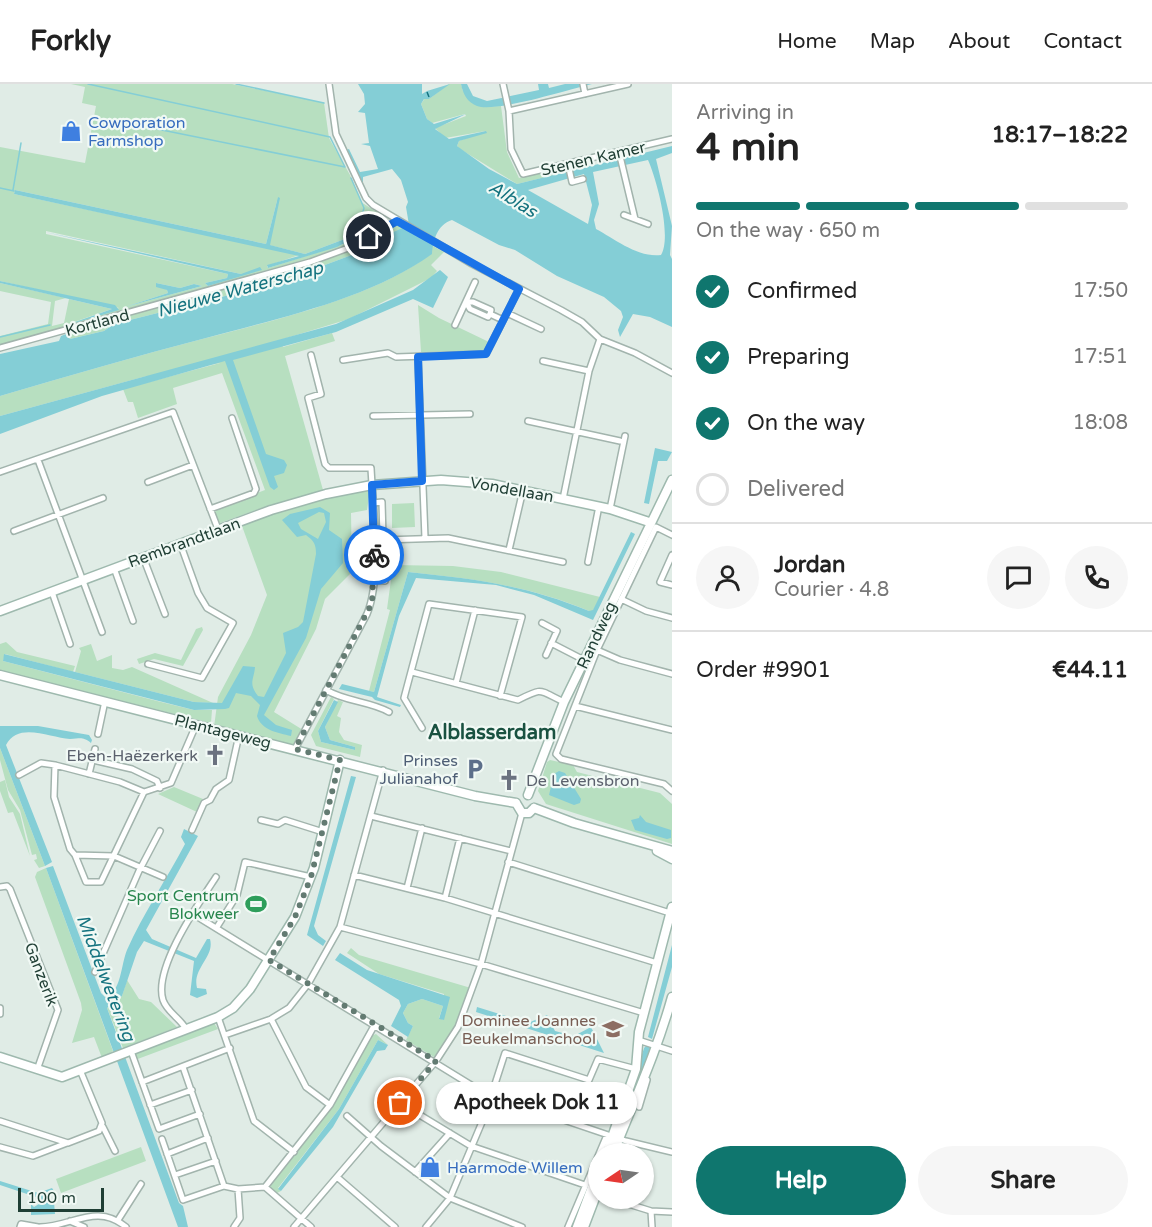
<!DOCTYPE html>
<meta charset="utf-8">
<style>
:root{--surface:#fff;--page:#f6f6f6;--text:#222;--muted:#767676;--line:#e0e0e0;--accent:#0f766e}
body{margin:0;font-family:"Varela Round",sans-serif;background:var(--page);color:var(--text);height:100vh;display:flex;flex-direction:column;font-size:22px;white-space:nowrap}
*{box-sizing:border-box;margin:0}
p{font-size:20px;color:var(--muted)}
.icon{flex:none;width:33px;height:33px;fill:none;stroke:currentColor;stroke-width:2;stroke-linecap:round;stroke-linejoin:round}
.map{position:relative;flex:1;overflow:hidden}
.drawer{display:flex;flex-direction:column;background:var(--surface);width:480px}
.drawer>*{flex:none}
.needle{width:39px;rotate:257deg}
.controls{position:absolute;left:588px;top:1059px;display:grid;gap:12px}
.controls a{display:grid;place-items:center;width:66px;height:66px;border-radius:50%;background:var(--surface);box-shadow:0 2px 4px #0004;font-size:30px}
.scale{position:absolute;left:18px;bottom:15px;width:86px;box-sizing:border-box;padding-left:6px;border:3px solid #1f3e34;border-top:0;font-size:16px;line-height:21px;white-space:nowrap;color:#1f3e34;-webkit-text-stroke:4px #f1f9f5;paint-order:stroke}
.pin{position:absolute;display:grid;place-items:center;width:51px;height:51px;color:#fff;margin:-26px;border:3px solid #fff;border-radius:50%;box-shadow:0 2px 6px #0007}
.courier{position:absolute;display:grid;place-items:center;width:60px;height:60px;margin:-30px;border:4px solid #1a73e8;border-radius:50%;background:#fff;color:#222;box-shadow:0 2px 8px #0007}
.bubble{position:absolute;height:42px;border-radius:21px;background:var(--surface);box-shadow:0 2px 4px #0004;font-size:20px;font-weight:800;line-height:42px;text-align:center}
.headline em{font-style:normal;font-weight:800}
.headline div{display:flex;flex-direction:column-reverse}
.headline{display:flex;align-items:center;justify-content:space-between;height:102px;padding:0 24px}
h1{font-size:39px;font-weight:800;line-height:45px}
.bar{display:grid;grid-template-columns:repeat(4,1fr);gap:9px 6px;align-content:center;height:72px;padding:0 24px}
.bar i{height:8px;border-radius:4px;background:var(--line)}
.bar .on{background:var(--accent)}
.bar p{grid-column:span 4}
.line{display:flex;align-items:center;gap:15px;padding:0 24px;border-top:2px solid var(--line)}
.line div{flex:1}
.round{display:grid;place-items:center;flex:none;width:63px;height:63px;border-radius:32px;background:var(--page)}
ol{padding:0 24px;list-style:none}
li{display:flex;align-items:center;gap:18px;height:66px}
li p{margin-inline-start:auto}
li .icon{padding:6px;border-radius:50%;background:var(--accent);color:#fff;stroke-width:4}
li:last-child{color:var(--muted)}
li i{width:33px;height:33px;border:3px solid var(--line);border-radius:50%}
.primary-button{display:flex;gap:12px;margin-top:auto;padding:12px 24px}
.primary-button a{flex:1;height:69px;border-radius:36px;background:var(--accent);color:#fff;font-size:24px;font-weight:800;line-height:69px;text-align:center}
.primary-button a+a{background:var(--page);color:var(--text)}
header{display:flex;align-items:center;gap:36px;box-sizing:border-box;height:84px;padding:0 30px;background:var(--surface);border-bottom:2px solid var(--line)}
header strong{font-size:28px}
nav{display:flex;gap:33px;margin-inline-start:auto;font-size:21px}
main{display:flex;flex:1;min-height:0}
.map>svg:first-child{display:block}
.green{fill:#b7dfc0;fill-rule:evenodd}
.water{fill:#84ced6;fill-rule:evenodd}
.lines{fill:none;stroke-linecap:round;stroke-linejoin:round}
.stream{stroke:#84ced6;stroke-width:1.5}
.canal{stroke:#84ced6;stroke-width:6}
.ferry{stroke:#15737f;stroke-width:1.5;stroke-dasharray:8 6;stroke-linecap:butt}
.street-casing{stroke:#a2b4ad;stroke-width:8}
.secondary-casing{stroke:#9eb9ae;stroke-width:11}
.street{stroke:#fff;stroke-width:5}
.secondary{stroke:#fff;stroke-width:8}
.done{stroke:#637b72;stroke-width:6;stroke-dasharray:0 10.8}
.route{stroke:#1a73e8;stroke-width:8}
.labels{text-anchor:middle;stroke-width:4.5;stroke-linejoin:round;paint-order:stroke}
.shop-label{font-size:16px;fill:#366cbe;stroke:#f1f9f5;text-anchor:start}
.street-label{font-size:16px;fill:#1f3e34;stroke:#f1f9f5}
.worship-label{font-size:16px;fill:#5b616d;stroke:#f1f9f5;text-anchor:end}
.service-label{font-size:16px;fill:#4e5e75;stroke:#f1f9f5;text-anchor:end}
.leisure-label{font-size:16px;fill:#27864d;stroke:#f1f9f5;text-anchor:end}
.education-label{font-size:16px;fill:#785e54;stroke:#f1f9f5;text-anchor:end}
.water-label{font-size:18px;font-style:italic;fill:#15737f;stroke:#f1f9f5}
.quarter-label{font-size:20px;font-weight:bold;fill:#1a5241;stroke:#f1f9f5}
</style>
<header>
<strong>Forkly</strong>
<nav><a>Home</a><a>Map</a><a>About</a><a>Contact</a></nav>
</header>
<main>
<div class="map">
<svg width="672" height="1143" viewBox="0 0 672 1143">
<rect width="100%" height="100%" fill="#e0ece6"/>
<!-- green -->
<path class="green" d="M71 0H232L324 19 329 54 350 91 361 118 383 132 385 140C356 173 175 215 125 229L123 223 124 229 0 262V252L48 240 51 218 0 207V199L66 214 55 217 52 242 64 239 69 215 112 225 65 241 119 224 0 197V63L85 79 96 22 82 19 85 3ZM15 106 266 160 278 113 269 161 305 170 374 144 344 160 268 184 267 182 299 171 14 110ZM46 147 241 190 260 183 208 202 205 199 227 194 228 190 46 150ZM156 199 180 204 194 200 202 202 125 223 168 209 167 206Z
M449 0H461L463 7 482 23 501 22 507 68 519 94 562 84 567 88 517 100 460 65 457 62 459 57 486 47 445 54 435 44 466 32 465 30 432 39 427 35 421 20 425 14 429 15Z
M398 141 404 145 387 151V156L381 160 277 199 114 240 104 247 70 255 66 250 332 173Z
M431 161 444 168 431 181 437 187 431 194 349 235 280 256 283 263 332 249 335 257 285 272 325 413 370 406 367 426 351 429 352 488 325 515 316 545 274 628 303 646 294 662 214 643 218 613 251 551 267 511 242 442 277 428 273 420 220 439 214 429 217 425 265 406 222 289 173 304 177 320 138 334 133 318H128L123 305 220 279 143 293 0 332V312C68 292 137 272 206 254 278 235 372 214 431 170Z
M418 221 439 234 489 258 485 267 421 268Z
M414 419 415 443 392 444V420Z
M393 481 453 482 501 488 600 513 593 527H589C527 501 474 495 408 488L374 608 369 607 390 526 387 525Z
M202 543 203 546 183 582 154 575 139 580 137 575 155 569 181 576 196 545Z
M6 558 17 568 75 582 73 588 5 570 3 577 161 618 194 626H212L211 639 4 588 0 586V560Z
M91 560 97 577 112 571V584L123 586 132 583 213 619 194 618 75 588 81 567 79 564Z
M331 613 334 615 318 647 321 658 355 666V663L330 656 325 643 338 616 343 618 337 632 341 634 339 648 344 656 362 661 360 673 316 662 311 651Z
M0 664 45 782 39 784 34 776 37 775 36 770 32 771 20 726 8 706 0 676Z
M550 676 573 681 577 688 660 709 672 720V760L546 720 538 707 547 678Z
M5 696 9 713 20 730 30 772 13 728 8 729 0 707V698Z
M174 703 203 715 197 728 158 710Z
M46 784 113 967 102 974 94 953 72 959 82 926 81 919 35 793 37 788Z
M351 864 359 871 471 904 453 948 434 973 406 956 413 942 408 939 403 929 408 920 422 915 443 922 439 934 444 936V910L379 890 347 869Z
M127 896 139 915 151 918 177 943 123 964 107 924 122 912Z
M214 939 218 945 135 976 133 969Z
M376 950 388 961 378 956 339 1025 278 1104 281 1107 277 1109 269 1102 334 1020 371 952Z
M141 1063 146 1077 61 1109 56 1095Z"/>
<!-- water -->
<path class="water" d="M358 0H422V10L427 7 450 0 429 15H424L421 20 427 35 434 40 466 30 435 45 449 55 486 47 487 49 459 57 457 62 489 85 517 100 672 62V69L656 75 672 142 670 171 672 175V243L650 233 633 230 620 253 618 246 623 233 621 227 604 213 557 192 515 166 499 161 452 136C437 141 433 156 432 170 370 215 279 234 206 254 137 272 68 292 0 312V270L59 257 61 252 66 250 70 255 104 247 114 240 277 199 381 160 387 156V151L409 141 406 123 408 118 401 96 392 85 363 93V100L346 66 349 65 360 88 378 85 370 62 361 60 369 59 365 29 358 28 365 20 364 10ZM648 76C657 96 672 153 661 171 638 174 615 155 596 145L594 136 599 120 593 88ZM584 90 592 121 588 140 528 106Z
M461 0H467L473 12 487 17 539 6 538 0H548L549 4 565 0H592C570 5 495 29 477 22 467 18 463 10 461 0Z
M15 106 266 160 278 113 280 114 270 161 305 170 374 144 337 163 268 184 267 181 299 172 14 110Z
M45 148 241 190 260 183 262 186 208 202 205 199 227 194 228 190Z
M440 186 448 193 433 224 413 215 336 248 233 276 266 370 284 376 287 381 284 389 274 392 278 403 274 406 270 403 225 277 102 312 0 350V332L336 240 413 206Z
M0 197 115 221 119 226 64 242 112 225 0 199Z
M156 199 180 204 194 200 202 202 125 223 168 209 167 206 156 203Z
M655 364 672 368 667 377H658L649 420 644 419Z
M320 423 330 429 329 446 342 455 343 479 321 505 306 554 264 631 276 641 292 646 291 652C278 649 261 646 257 632L260 621 251 612 236 609 229 624 225 625 194 626 3 577 4 570 194 618 222 619 243 582 255 583C254 596 248 599 258 612L264 613 286 569 283 549 298 543 303 538 316 470C316 460 314 457 306 451L297 453 282 436 290 430ZM319 428 324 429 326 438 318 455 301 445 298 439Z
M631 448 635 450 593 536 534 511 496 501 416 494 399 532 377 613 401 621 400 623 375 616 372 613 339 605 342 600 374 608 408 488C476 495 525 501 589 527L593 526Z
M334 616 338 618 325 643 330 656 355 663V666L321 658 318 647Z
M0 642H38L89 651 92 656 91 659C82 652 80 655 70 655 51 654 18 637 6 661L52 778 45 782 0 664Z
M559 687 565 689 581 715 580 719 574 721 549 711 554 690Z
M351 692 356 693 314 842 318 851 326 857 323 862 307 851Z
M640 731 646 738 671 746V754L667 755 635 746 631 736 639 734Z
M184 745 198 752 146 846 152 855 196 874 207 855H210C215 873 192 884 197 904L206 905 207 910 197 914 190 911 194 877 144 857 137 868 122 912 107 924 179 1119 183 1122 188 1143H178L46 784 53 782 101 909 105 913C121 910 121 880 127 866 143 830 166 796 185 760L181 753Z
M672 861V883L652 955 648 953Z
M340 869 367 886 450 913 444 936 439 935 443 922 422 915 408 920 403 929 408 939 413 942 408 953 391 942 401 922 399 916 335 876Z
M477 923 528 939 547 931 555 947 574 952 591 943 604 969 476 928Z
M378 956 388 961 385 966 377 967 333 1043 281 1107 278 1105 339 1025Z
M0 1097 38 1109 52 1104 54 1107 48 1113 54 1118 55 1130 31 1131V1120L34 1123 39 1120 36 1113 0 1101Z"/>
<g class="lines">
<!-- stream -->
<path class="stream" d="M88 0 330 53 345 83 152 44
M236 0 324 19
M351 94 364 124 362 131
M0 104 14 107
M13 106 21 59
M0 253 50 241"/>
<!-- canal -->
<path class="canal" d="M640 985 647 965"/>
<!-- ferry -->
<path class="ferry" d="M427 8 429 13"/>
<defs>
<path id="street" d="M329 0 336 50 366 114 373 121 472 180 561 226 582 238 600 255 635 269 672 289
M503 0 509 27
M583 0 585 10
M628 0 509 27 511 65 523 90 672 55
M619 68 635 135
M568 80 572 98 583 95
M624 131 648 140
M507 229 541 245
M490 230 491 226 473 218H466L470 225 488 233 490 230 503 236
M455 241 475 198
M0 264 310 178 351 163 397 137
M418 273 425 454
M343 276 388 269 396 273 486 270 519 205
M543 277 589 287
M373 332 470 330
M528 337 620 357
M38 376 102 548
M0 388 173 328 218 445
M148 398 193 381
M563 415 589 287 600 255
M373 419 382 418 384 488 385 497 375 496
M210 425 254 409 256 405 232 334
M610 425 625 352
M14 447 103 414
M672 451 656 443 597 566 556 670 561 675 664 700 672 707
M383 456 448 454 563 478
M509 466 523 406
M672 471 660 498 672 501
M143 473 165 530
M588 478 599 422
M114 484 133 537
M52 508 70 560
M621 515 646 527 672 534
M542 539 557 547 546 571
M551 559 584 576
M597 566 620 576 672 590
M148 580 202 594 233 539 207 524 198 509 180 459
M412 588 518 616C544 603 538 606 564 618
M456 599 475 526
M326 606C346 618 370 617 389 628
M575 622 672 646
M422 644 404 614 429 520 522 533 500 612
M98 650 105 617
M295 665 367 530C382 494 373 425 371 384H329L325 380 308 314 321 310 311 271
M93 676 132 685 157 697 160 704
M55 681 120 698 144 708 101 798H86L75 771 70 765 54 713Z
M89 690 95 665
M19 691 41 679 55 681
M144 708 171 699 196 641
M371 732 511 767
M261 736 278 740 285 736 323 748
M192 746 204 719 210 716 216 705 229 696 239 651
M75 771 114 772 163 793
M508 778 670 829
M354 791 445 814 657 879
M0 803 7 802 10 805 58 926 37 986
M407 804 422 744
M445 814 460 754
M193 830 484 1009 626 1057 672 1068
M217 843 237 811 245 778 311 793
M340 843 481 880 644 929
M95 888 139 787 160 747
M0 924V930
M218 933 254 1037 294 1068
M271 935 306 1003 330 1021
M186 945C180 934 167 928 163 916 153 884 199 819 216 793
M225 951 271 935 289 924 308 900 340 843 383 686
M638 956 672 967
M131 967 159 1045 200 1030
M183 983 224 1102
M142 998 230 964
M400 1019 471 1062 585 1101
M150 1021 192 1006
M639 1023 647 996
M347 1032 381 1062 450 1114 522 1143
M0 1037 68 1059 99 1047 102 1039 80 986
M103 1043 115 1067
M162 1055 183 1116 224 1102 238 1105 265 1103 311 1143
M0 1063 33 1072 67 1059
M167 1070 208 1054
M415 1088 450 1049
M175 1091 216 1077
M337 1093 395 1143
M265 1103 330 1021 374 942
M609 1114 651 1127 672 1128
M651 1127 652 1143
M118 1136 141 1100
M70 1137 84 1143
M20 1143 21 1140 38 1143
M40 1143C71 1143 97 1118 126 1143
M234 1143 240 1134 238 1105
M294 1143 436 977 458 943 481 880 522 729
M426 1143 450 1114 485 1031 505 969 589 996 598 975 636 985
M568 1143 607 1051"/>
<path id="secondary" d="M0 527 271 426 326 410 372 401 441 396 492 400 610 425 649 438
M0 591 475 712 516 719
M528 711 564 618 672 396
M516 719 522 729H529L534 724
M534 724 574 739 672 767
M657 767 672 775
M0 973 62 993 218 933 233 924 250 905 295 833 314 784 340 676
M606 1070 636 985 639 948 672 823
M613 1070C634 1017 657 967 672 913
M577 1143 598 1087
M584 1143 598 1106"/>
</defs>
<!-- street casing -->
<use href="#street" class="street-casing"/>
<!-- secondary casing -->
<use href="#secondary" class="secondary-casing"/>
<!-- street -->
<use href="#street" class="street"/>
<!-- secondary -->
<use href="#secondary" class="secondary"/>
</g>
<g class="lines">
<!-- done -->
<path class="done" d="M374 471 372 519 295 665 340 676 311 793 295 833 269 876 436 977 400 1019"/>
<!-- route -->
<path class="route" d="M369 153 397 137 519 205 486 270 418 273 422 397 372 401 374 471"/>
</g>
<!-- icons -->
<defs>
<symbol id="shop-bare" viewBox="-9 -9 18 18"><path d="M-5-2.5h2.3a2.7 3.5 0 0 1 5.4 0H5L5.5 6h-11ZM-1.5-2.5h3a1.5 2.3 0 0 0-3 0Z" fill="#3f7fe0" stroke="#f1f9f5" stroke-width="2.5" paint-order="stroke"/></symbol>
<symbol id="church-bare" viewBox="-9 -9 18 18"><path d="M-1.2-6h2.4v3.5h3.3v2.4h-3.3V6h-2.4V-.1h-3.3v-2.4h3.3Z" fill="#6b7280" stroke="#f1f9f5" stroke-width="2.5" paint-order="stroke"/></symbol>
<symbol id="parking-bare" viewBox="-9 -9 18 18"><path d="M-3.5-5.5H1a3.5 3.5 0 0 1 0 7H-1V5.5H-3.5ZM-1-3.4V-.6H.8a1.4 1.4 0 0 0 0-2.8Z" fill="#5c6f8a" stroke="#f1f9f5" stroke-width="2.5" paint-order="stroke"/></symbol>
<symbol id="stadium-bare" viewBox="-9 -9 18 18"><path d="M0-5a6.5 5 0 1 0 0 10a6.5 5 0 1 0 0-10ZM-3.5-1.8h7v3.6h-7Z" fill="#2e9e5b" stroke="#f1f9f5" stroke-width="2.5" paint-order="stroke"/></symbol>
<symbol id="school-bare" viewBox="-9 -9 18 18"><path d="M0-5L7-2L0 1L-7-2ZM-4 1L0 2.5L4 1V4Q0 6-4 4Z" fill="#8d6e63" stroke="#f1f9f5" stroke-width="2.5" paint-order="stroke"/></symbol>
</defs>
<g fill-rule="evenodd">
<use href="#shop-bare" x="56" y="32" width="30" height="30"/>
<use href="#church-bare" x="200" y="656" width="30" height="30"/>
<use href="#parking-bare" x="460" y="670" width="30" height="30"/>
<use href="#church-bare" x="494" y="681" width="30" height="30"/>
<use href="#stadium-bare" x="241" y="805" width="30" height="30"/>
<use href="#school-bare" x="598" y="930" width="30" height="30"/>
<use href="#shop-bare" x="415" y="1068" width="30" height="30"/>
</g>
<g class="labels">
<!-- shop labels -->
<g class="shop-label">
<text x="88" y="44">Cowporation<tspan x="88" dy="18">Farmshop</tspan></text>
<text x="447" y="1089">Haarmode Willem</text>
</g>
<!-- street labels -->
<g class="street-label">
<text transform="translate(593 74) rotate(-13)" y="6">Stenen Kamer</text>
<text transform="translate(97 238) rotate(-15)" y="6">Kortland</text>
<text transform="translate(512 405) rotate(10)" y="6">Vondellaan</text>
<text transform="translate(184 458) rotate(-20)" y="6">Rembrandtlaan</text>
<text transform="translate(596 551) rotate(-65)" y="6">Randweg</text>
<text transform="translate(223 647) rotate(14)" y="6">Plantageweg</text>
<text transform="translate(42 890) rotate(69)" y="6">Ganzerik</text>
</g>
<!-- worship labels -->
<g class="worship-label">
<text x="198" y="677">Eben-Haëzerkerk</text>
<text x="526" y="702" text-anchor="start">De Levensbron</text>
</g>
<!-- service labels -->
<g class="service-label">
<text x="458" y="682">Prinses<tspan x="458" dy="18">Julianahof</tspan></text>
</g>
<!-- leisure labels -->
<g class="leisure-label">
<text x="239" y="817">Sport Centrum<tspan x="239" dy="18">Blokweer</tspan></text>
</g>
<!-- education labels -->
<g class="education-label">
<text x="596" y="942">Dominee Joannes<tspan x="596" dy="18">Beukelmanschool</tspan></text>
</g>
<!-- water labels -->
<g class="water-label">
<text transform="translate(513 115) rotate(32)" y="6">Alblas</text>
<text transform="translate(240 205) rotate(-15)" y="6">Nieuwe Waterschap</text>
<text transform="translate(106 894) rotate(69)" y="6">Middelwetering</text>
</g>
<!-- quarter labels -->
<g class="quarter-label">
<text x="492" y="655">Alblasserdam</text>
</g>
</g>
</svg>
<div class="controls">
<a><svg class="needle" viewBox="-14 -14 28 28"><path d="M0-13l5 13h-10z" fill="#e53935"/><path d="M0 13l5-13h-10z" fill="#767676"/></svg></a>
</div>
<div class="scale">100 m</div>
<div class="pin" style="left:400px;top:1019px;background:#ea580c"><svg class="icon" aria-label="bag" viewBox="0 0 24 24"><path d="M5 8h14l-1 12H6zM9 8a3 3 0 0 1 6 0"/></svg></div>
<div class="pin" style="left:369px;top:153px;background:#1f2937"><svg class="icon" aria-label="home" viewBox="0 0 24 24"><path d="M3 11l9-7 9 7M6 9v11h12V9"/></svg></div>
<div class="courier" style="left:374px;top:471px"><svg class="icon" aria-label="bike" viewBox="0 0 24 24"><circle cx="6" cy="16" r="4"/><circle cx="18" cy="16" r="4"/><path d="M6 16l4-8h5l3 8M10 8l3 8H6M13 5h3"/></svg></div>
<div class="bubble" style="left:436px;top:998px;width:201px">Apotheek Dok 11</div>
</div>
<section class="drawer">
<div class="headline"><div><h1>4 min</h1><p>Arriving in</p></div><em>18:17–18:22</em></div>
<div class="bar"><i class="on"></i><i class="on"></i><i class="on"></i><i></i><p>On the way · 650 m</p></div>
<ol>
<li><svg class="icon" aria-label="check" viewBox="0 0 24 24"><path d="M5 12l5 5 9-10"/></svg>Confirmed<p>17:50</p></li>
<li><svg class="icon" aria-label="check" viewBox="0 0 24 24"><path d="M5 12l5 5 9-10"/></svg>Preparing<p>17:51</p></li>
<li><svg class="icon" aria-label="check" viewBox="0 0 24 24"><path d="M5 12l5 5 9-10"/></svg>On the way<p>18:08</p></li>
<li><i></i>Delivered</li>
</ol>
<div class="line" style="height:108px"><a class="round"><svg class="icon" aria-label="person" viewBox="0 0 24 24"><circle cx="12" cy="8" r="4"/><path d="M4 21q1-7 8-7t8 7"/></svg></a><div><b>Jordan</b><p>Courier · 4.8</p></div><a class="round"><svg class="icon" aria-label="chat" viewBox="0 0 24 24"><path d="M4 5h16v11H9l-5 4z"/></svg></a><a class="round"><svg class="icon" aria-label="phone" viewBox="0 0 24 24"><path d="M5 4h4l2 5-3 2q2 4 5 5l2-3 5 2v4C11 20 4 13 5 4z"/></svg></a></div>
<div class="line" style="height:78px"><div>Order #9901</div><b>€44.11</b></div>
<div class="primary-button"><a>Help</a><a>Share</a></div>
</section>
</main>
